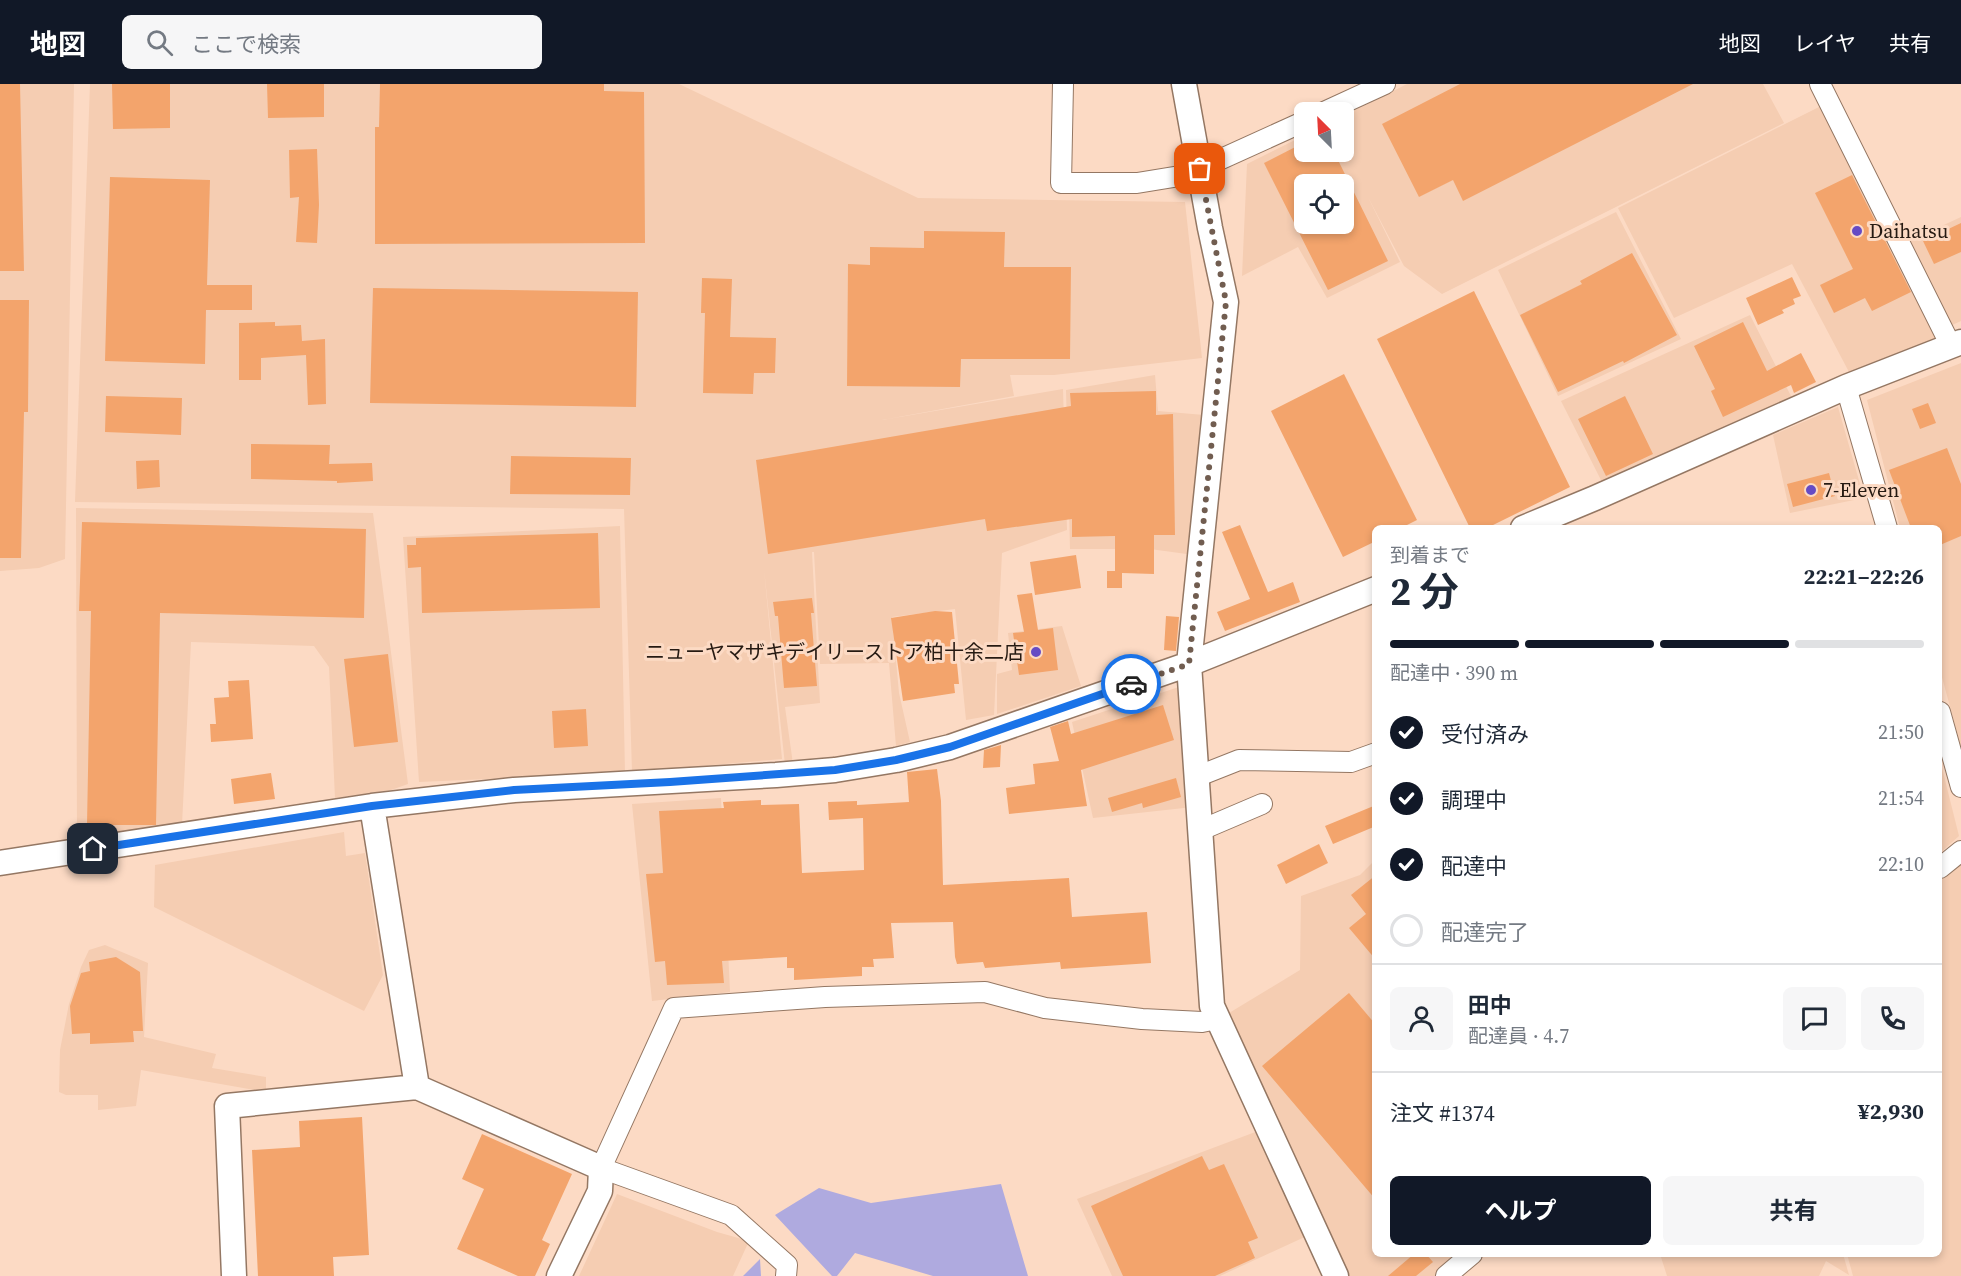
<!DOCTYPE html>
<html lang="ja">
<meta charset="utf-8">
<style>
:root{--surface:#fff;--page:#f6f6f7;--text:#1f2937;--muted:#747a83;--line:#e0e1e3;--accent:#111827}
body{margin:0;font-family:"Source Serif 4","Noto Sans JP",serif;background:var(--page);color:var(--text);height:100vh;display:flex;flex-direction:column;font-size:22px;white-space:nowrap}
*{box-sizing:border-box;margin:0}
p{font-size:20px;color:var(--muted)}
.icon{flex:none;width:33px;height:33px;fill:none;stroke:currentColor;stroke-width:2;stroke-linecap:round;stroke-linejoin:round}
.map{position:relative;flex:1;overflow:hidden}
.side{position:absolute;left:1372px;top:441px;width:570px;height:732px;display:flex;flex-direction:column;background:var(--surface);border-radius:9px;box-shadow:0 3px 9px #0003}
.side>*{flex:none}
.needle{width:39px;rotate:336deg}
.buttons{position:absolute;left:1294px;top:18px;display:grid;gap:12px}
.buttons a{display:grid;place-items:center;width:60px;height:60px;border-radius:9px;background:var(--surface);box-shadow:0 3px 9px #0003;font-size:30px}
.pin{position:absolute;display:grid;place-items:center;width:51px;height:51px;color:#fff;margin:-26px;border-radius:12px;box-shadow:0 3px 9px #0006}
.courier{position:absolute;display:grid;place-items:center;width:60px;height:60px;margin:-30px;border:4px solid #1a73e8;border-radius:50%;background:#fff;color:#222;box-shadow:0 2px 8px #0007}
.overview em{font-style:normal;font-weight:700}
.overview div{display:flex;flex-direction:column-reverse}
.overview{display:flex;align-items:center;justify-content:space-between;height:102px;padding:0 18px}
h1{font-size:39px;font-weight:700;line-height:45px}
.bar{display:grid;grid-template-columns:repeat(4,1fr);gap:9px 6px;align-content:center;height:72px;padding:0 18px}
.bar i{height:8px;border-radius:4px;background:var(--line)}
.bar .selected{background:var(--accent)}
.bar p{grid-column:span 4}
.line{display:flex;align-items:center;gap:15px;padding:0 18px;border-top:2px solid var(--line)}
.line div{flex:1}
.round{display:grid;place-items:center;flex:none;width:63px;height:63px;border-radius:9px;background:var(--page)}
ol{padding:0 18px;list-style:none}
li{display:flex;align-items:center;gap:18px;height:66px}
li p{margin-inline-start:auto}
li .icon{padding:6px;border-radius:50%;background:var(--accent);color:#fff;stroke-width:4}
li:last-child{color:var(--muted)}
li i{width:33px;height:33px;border:3px solid var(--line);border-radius:50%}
.button{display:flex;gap:12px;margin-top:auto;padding:12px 18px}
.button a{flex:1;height:69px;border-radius:9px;background:var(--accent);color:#fff;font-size:24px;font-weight:700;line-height:69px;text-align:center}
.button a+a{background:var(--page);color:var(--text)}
header{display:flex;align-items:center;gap:36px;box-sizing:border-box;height:84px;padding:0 30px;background:var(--accent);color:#fff}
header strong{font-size:28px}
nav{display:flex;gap:33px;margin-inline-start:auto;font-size:21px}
.search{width:420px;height:54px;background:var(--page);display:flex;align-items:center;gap:15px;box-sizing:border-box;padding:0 21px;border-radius:9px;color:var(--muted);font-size:22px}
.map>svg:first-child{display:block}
.built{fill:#f5cdb2;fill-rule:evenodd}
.green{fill:#afaadf}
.building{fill:#f3a46c;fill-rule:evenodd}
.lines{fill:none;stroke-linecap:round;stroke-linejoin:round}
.minor-casing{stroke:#947763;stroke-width:22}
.tertiary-casing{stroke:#947763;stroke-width:27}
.minor{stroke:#fff;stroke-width:20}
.tertiary{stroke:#fff;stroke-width:24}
.done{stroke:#715d50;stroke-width:6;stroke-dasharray:0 10.8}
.route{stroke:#1a73e8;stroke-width:8}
.poi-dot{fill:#664bc4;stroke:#fcdac4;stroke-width:2}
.labels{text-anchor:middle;stroke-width:6;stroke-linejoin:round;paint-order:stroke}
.poi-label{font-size:20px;fill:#261a12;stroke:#fcdac4;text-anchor:start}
</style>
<header>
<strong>地図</strong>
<div class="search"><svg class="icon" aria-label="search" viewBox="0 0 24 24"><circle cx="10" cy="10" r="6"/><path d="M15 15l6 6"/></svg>ここで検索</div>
<nav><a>地図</a><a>レイヤ</a><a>共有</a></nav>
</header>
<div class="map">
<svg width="1961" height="1192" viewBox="0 0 1961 1192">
<rect width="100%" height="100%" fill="#fcdac4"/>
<!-- built -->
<path class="built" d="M0 0H74L65 475 39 484 0 487Z
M90 0H679L918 114 1185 118 1202 274 1054 291H1010L1014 312 882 336 1063 305 1067 446 1002 469 994 631 966 636 955 525 892 533 899 609 910 658 896 662 889 579 820 580 814 468H812L820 619 785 623 793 680 785 681 764 485 782 675 632 688 624 425 75 418Z
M1407 0H1763L1784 39 1442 210 1404 182 1368 113 1400 178 1327 214 1298 163 1242 192 1247 80 1305 51V68H1344V32ZM1305 100H1344V140H1305Z
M1823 21 1941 253 1849 288 1792 180 1674 234 1618 124Z
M1616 128 1681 255 1558 312 1498 186Z
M1961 133V237L1950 242 1907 158Z
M1750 231 1794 318 1605 404 1561 317Z
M1961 279V663L1940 586V444H1900L1867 316Z
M1155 291 1158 327 1204 331 1194 471 1150 465H1070L1066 306Z
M1838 323 1864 414 1790 429 1773 351Z
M76 424 373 429 408 700 391 706 335 714 329 583 314 562 191 558 182 741 77 758Z
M620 442 625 689 419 698 403 453Z
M1062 542 1081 602 997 630V590L1012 586 1008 549Z
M1182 602 1193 723 1093 734 1072 638Z
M1940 676 1959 752 1940 769Z
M721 714 730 908 652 917 632 720Z
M344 748 346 772 365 769 383 891 364 927 154 823 155 781Z
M1961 775V1192H1853L1847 1170H1940V794Z
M1375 776 1376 1170H1464L1437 1192H1349L1229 929 1300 886 1301 812 1360 791Z
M105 861 148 879 144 953 216 970 212 984 266 993V1008L141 986 136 1022 98 1026V1011H66L59 1008 60 966 69 920 81 883 89 866Z
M1258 1047 1309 1151 1220 1192H1112L1077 1115Z
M617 1110 717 1148 749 1157 733 1192H579Z
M1660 1170H1843L1849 1191 1826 1177 1819 1192H1667Z"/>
<!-- green -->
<path class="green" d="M1001 1100 1028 1192H933L855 1169 837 1192H832L775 1131 819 1104 871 1119Z
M760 1175 761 1192H743Z"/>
<!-- building -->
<path class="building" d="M0 0H20L24 187H0Z
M112 0H170V44L113 45Z
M267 0H324V33L268 34Z
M380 0H604V7L644 8 645 159 375 160V43H379Z
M1460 0H1693L1463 117 1453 96 1419 113 1382 40Z
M1305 58V68H1334L1388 177 1328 206 1264 79ZM1305 100H1344V140H1305Z
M317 65 319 121 317 159 296 158 299 113 290 114 289 66Z
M1852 91 1911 208 1872 227 1865 214 1834 229 1820 201 1853 185 1815 109Z
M110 93 210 96 207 201H252V226H206L205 280 105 277Z
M1961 139V168L1934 180 1923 157Z
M924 147 1005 148 1004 183H1071L1070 275H961L960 303 847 302 848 180 870 181V163L924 164Z
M1632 169 1677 251 1624 279 1623 277 1558 308 1520 231 1582 200 1580 197Z
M1792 193 1801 212 1793 215 1795 220 1782 226 1784 229 1758 241 1746 214Z
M702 194 732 195 730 253 776 254 775 289H754L753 310 703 309 705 229H701Z
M373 204 638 208 636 323 370 319Z
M1474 207 1570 403 1487 444H1470L1377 255Z
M0 216H29L28 328H24L21 474H0Z
M275 238V242L301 241 302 257 325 255 326 320 308 321 306 271 261 274V296H239V239Z
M1743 238 1767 287 1801 269 1816 298 1794 309 1791 301 1723 333 1711 307 1715 305 1694 262Z
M1344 290 1417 436 1401 444H1376V457L1343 473 1271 327Z
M1156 307V331L1173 330 1175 451H1154V490L1122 489V504H1107V487H1115V452L1072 453V435L987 447 985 435 768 470 756 376 1071 322 1070 309Z
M106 312 182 314 181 351 105 348Z
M1625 312 1653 370 1606 392 1578 335Z
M1928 319 1936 339 1920 345 1912 325Z
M251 360 330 361 329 380 372 379 373 397 337 399V397L251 395Z
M1947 364 1961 400V452L1940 461V444H1911L1889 386Z
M511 372 631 374 630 411 510 410Z
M159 376 160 403 137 405 136 377Z
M1829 389 1835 412 1793 423 1787 400Z
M82 438 366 445 364 534 160 529 156 741H87L91 527H79Z
M1240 441 1268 508 1293 498 1300 518 1225 547 1217 528 1250 515 1222 448Z
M598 449 600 524 422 529 421 483 408 484 407 461H416V454Z
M1076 471 1081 504 1035 511 1030 478Z
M1032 509 1038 546 1053 544 1058 586 1019 591 1013 549 1024 548 1017 511Z
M812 514 814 529H811L817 602 784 604 778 532H775L773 518Z
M935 527 952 528 959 600H954L955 609 903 617 891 534Z
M1166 532 1179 533 1176 567 1164 566Z
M388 570 398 658 354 663 344 575Z
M249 596 253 655 211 658 210 640H216L214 614 229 613 228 597Z
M1163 621 1174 656 1081 686 1087 722 1009 730 1006 704 1035 700 1033 680 1059 677 1050 643 1068 637 1071 650Z
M586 625 588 662 554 664 552 627Z
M1001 661 1000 683 983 684 984 666Z
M937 685 941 717 943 801 1069 794 1072 833 1147 828 1151 879 1061 885 1060 878 985 884 983 878 957 880 955 873 953 838 891 839 894 874 873 875 874 883H862V892L794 896V884H787V873L722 877 724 899 667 901 665 877 655 878 646 790 663 789 659 727 724 724 723 718 761 716V721L799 720 802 789 864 786 863 734 829 736 828 718 857 717V721L909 718 907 688Z
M271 689 275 715 234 720 231 695Z
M1176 694 1181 713 1143 724 1142 719 1112 728 1108 714Z
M1376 721V742L1333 760 1325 742Z
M1319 760 1328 779 1286 800 1277 781Z
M1376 791V876L1349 844 1366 830 1351 811Z
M116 873 140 888 143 947H133L134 958 90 960V949L72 950 70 922 81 889 90 887 89 878Z
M1349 909 1376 941V1116L1262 982Z
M362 1033 369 1171 333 1173 334 1192H258L252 1066 300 1063 299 1037Z
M482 1050 572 1090 542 1156 550 1160 535 1192H518L457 1165 484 1105 462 1095Z
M1202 1072 1209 1086 1224 1080 1258 1154 1248 1158 1255 1174 1215 1192H1123L1091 1122Z
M1414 1170H1426L1433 1178 1416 1192H1388Z"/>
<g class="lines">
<defs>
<path id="minor" d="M1063 0 1061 99H1137L1186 91 1305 37
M1820 0 1951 262
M1324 28 1385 0
M1846 303 1887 444
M1940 628 1961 703
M1196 693 1239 676 1351 678 1376 669
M1201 746 1262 720
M1940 784 1961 767
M786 1192 787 1181 731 1131 601 1084 674 924 825 913 985 908 1045 924 1142 935 1202 938 1217 935
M1446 1192 1472 1170"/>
<path id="tertiary" d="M1184 0 1210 144 1226 218 1189 580 1212 922 1336 1192
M1523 444 1595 414 1846 303 1961 258
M372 722 417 1003
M0 779 372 722 514 706 776 691 835 686 896 676 950 663 1189 580 1376 505
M234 1192 227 1022 417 1003 601 1084 600 1107 559 1192"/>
</defs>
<!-- minor casing -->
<use href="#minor" class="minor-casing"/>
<!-- tertiary casing -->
<use href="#tertiary" class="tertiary-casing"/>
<!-- minor -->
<use href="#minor" class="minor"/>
<!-- tertiary -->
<use href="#tertiary" class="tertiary"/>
</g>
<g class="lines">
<!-- done -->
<path class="done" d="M1131 600 1189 580 1226 218 1200 85"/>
<!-- route -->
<path class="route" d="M93 765 372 722 514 706 670 698 835 686 896 676 950 663 1131 600"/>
</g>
<!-- markers -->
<g class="poi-dot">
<circle cx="1857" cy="147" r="6"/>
<circle cx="1811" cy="406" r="6"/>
<circle cx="1036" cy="568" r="6"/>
</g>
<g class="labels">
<!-- poi labels -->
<g class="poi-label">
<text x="1869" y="154">Daihatsu</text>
<text x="1823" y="413">7-Eleven</text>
<text x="1024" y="575" text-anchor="end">ニューヤマザキデイリーストア柏十余二店</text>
</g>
</g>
</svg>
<div class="buttons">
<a><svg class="needle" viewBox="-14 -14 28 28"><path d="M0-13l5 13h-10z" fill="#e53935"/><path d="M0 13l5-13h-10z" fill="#747a83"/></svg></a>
<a><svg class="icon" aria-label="locate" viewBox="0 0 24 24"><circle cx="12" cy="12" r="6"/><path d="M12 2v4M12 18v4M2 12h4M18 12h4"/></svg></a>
</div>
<div class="pin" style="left:1200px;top:85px;background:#ea580c"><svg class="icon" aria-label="bag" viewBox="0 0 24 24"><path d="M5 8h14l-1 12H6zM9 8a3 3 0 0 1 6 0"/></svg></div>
<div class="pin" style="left:93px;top:765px;background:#1f2937"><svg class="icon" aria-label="home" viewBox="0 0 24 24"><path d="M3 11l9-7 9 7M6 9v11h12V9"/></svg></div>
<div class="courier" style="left:1131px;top:600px"><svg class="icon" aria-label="car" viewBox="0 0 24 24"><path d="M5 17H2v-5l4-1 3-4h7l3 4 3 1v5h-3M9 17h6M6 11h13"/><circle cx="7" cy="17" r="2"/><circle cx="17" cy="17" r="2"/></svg></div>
<section class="side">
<div class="overview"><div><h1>2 分</h1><p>到着まで</p></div><em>22:21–22:26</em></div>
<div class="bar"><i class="selected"></i><i class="selected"></i><i class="selected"></i><i></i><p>配達中 · 390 m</p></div>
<ol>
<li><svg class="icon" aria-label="check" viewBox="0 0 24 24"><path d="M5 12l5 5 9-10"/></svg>受付済み<p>21:50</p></li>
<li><svg class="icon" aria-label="check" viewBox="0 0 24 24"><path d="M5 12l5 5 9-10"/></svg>調理中<p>21:54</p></li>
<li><svg class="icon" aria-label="check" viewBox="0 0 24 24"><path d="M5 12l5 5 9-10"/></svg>配達中<p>22:10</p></li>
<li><i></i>配達完了</li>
</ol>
<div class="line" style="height:108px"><a class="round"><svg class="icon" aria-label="person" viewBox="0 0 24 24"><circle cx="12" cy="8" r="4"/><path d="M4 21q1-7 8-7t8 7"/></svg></a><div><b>田中</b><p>配達員 · 4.7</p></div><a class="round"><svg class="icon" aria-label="chat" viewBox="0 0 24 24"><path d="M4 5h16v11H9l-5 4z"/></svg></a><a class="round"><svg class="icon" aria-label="phone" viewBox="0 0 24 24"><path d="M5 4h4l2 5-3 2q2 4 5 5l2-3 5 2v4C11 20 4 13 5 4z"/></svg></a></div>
<div class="line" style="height:78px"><div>注文 #1374</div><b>¥2,930</b></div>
<div class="button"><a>ヘルプ</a><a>共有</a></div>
</section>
</div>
